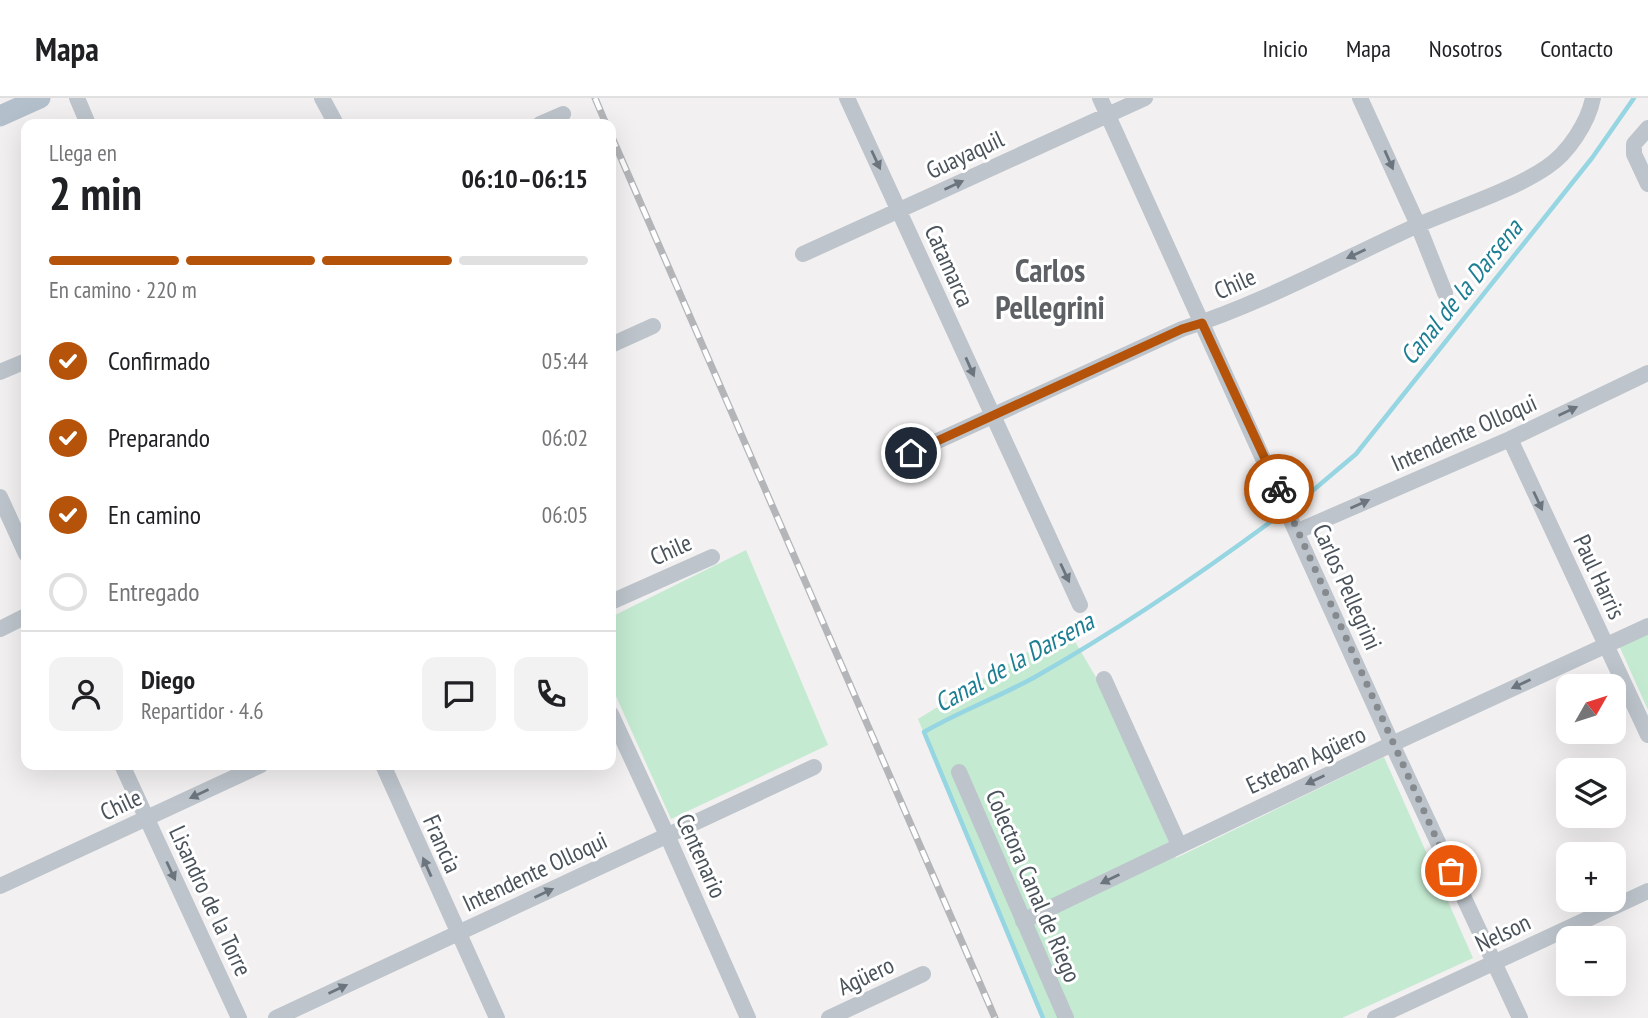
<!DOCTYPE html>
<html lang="es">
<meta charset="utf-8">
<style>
:root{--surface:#fff;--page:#f2f2f2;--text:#202124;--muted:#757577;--line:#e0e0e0;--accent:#b45309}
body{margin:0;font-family:"PT Sans Narrow",sans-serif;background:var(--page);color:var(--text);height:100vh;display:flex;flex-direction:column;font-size:26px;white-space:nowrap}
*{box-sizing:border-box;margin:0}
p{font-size:23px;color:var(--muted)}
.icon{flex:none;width:38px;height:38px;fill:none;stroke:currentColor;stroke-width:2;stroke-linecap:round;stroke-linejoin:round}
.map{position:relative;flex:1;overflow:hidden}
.side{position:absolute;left:21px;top:21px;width:595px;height:651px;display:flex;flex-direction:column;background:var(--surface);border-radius:14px;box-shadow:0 7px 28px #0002}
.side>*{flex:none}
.needle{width:46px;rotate:51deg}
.tools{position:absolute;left:1556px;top:576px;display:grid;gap:14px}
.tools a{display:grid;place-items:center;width:70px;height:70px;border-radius:14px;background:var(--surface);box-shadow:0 7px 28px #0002;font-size:35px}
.pin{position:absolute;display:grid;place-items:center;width:60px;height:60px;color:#fff;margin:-30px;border:4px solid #fff;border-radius:50%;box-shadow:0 2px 7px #0007}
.courier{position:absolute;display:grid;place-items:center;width:70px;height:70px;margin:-35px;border:5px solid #b45309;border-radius:50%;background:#fff;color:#222;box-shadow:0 2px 9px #0007}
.head em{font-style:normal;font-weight:700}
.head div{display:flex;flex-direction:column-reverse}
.head{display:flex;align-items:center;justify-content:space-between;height:119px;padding:0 28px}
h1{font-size:46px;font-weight:700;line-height:52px}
.bar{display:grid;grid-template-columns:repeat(4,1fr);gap:10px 7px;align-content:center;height:84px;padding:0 28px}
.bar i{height:9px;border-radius:5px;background:var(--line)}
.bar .active{background:var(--accent)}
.bar p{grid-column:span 4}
.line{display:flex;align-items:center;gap:18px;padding:0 28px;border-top:2px solid var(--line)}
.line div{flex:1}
.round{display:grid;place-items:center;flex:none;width:74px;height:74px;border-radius:14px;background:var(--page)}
ol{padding:0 28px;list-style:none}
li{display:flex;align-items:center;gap:21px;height:77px}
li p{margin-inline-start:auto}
li .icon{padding:7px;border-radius:50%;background:var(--accent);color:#fff;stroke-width:4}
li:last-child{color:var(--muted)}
li i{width:38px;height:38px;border:4px solid var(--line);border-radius:50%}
header{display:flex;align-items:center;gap:42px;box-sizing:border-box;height:98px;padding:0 35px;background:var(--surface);border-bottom:2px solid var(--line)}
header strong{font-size:33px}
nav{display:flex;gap:38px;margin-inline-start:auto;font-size:24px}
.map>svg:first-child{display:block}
.green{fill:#c4ead1}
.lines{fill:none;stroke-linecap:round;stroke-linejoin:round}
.stream{stroke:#96d5e2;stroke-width:4.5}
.minor{stroke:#bdc4cb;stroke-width:16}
.major{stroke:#b3c0cb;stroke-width:21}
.rail-casing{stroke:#b3b5b9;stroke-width:7}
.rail{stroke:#fff;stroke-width:4.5;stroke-dasharray:13;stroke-linecap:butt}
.oneway{fill:#6c757d}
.done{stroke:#858a8f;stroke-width:7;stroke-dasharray:0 12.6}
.route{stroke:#b45309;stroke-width:9}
.labels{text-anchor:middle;stroke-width:6;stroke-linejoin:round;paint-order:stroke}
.street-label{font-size:24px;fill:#4a535b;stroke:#fff}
.water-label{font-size:26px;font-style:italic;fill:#1d7e93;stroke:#fff}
.district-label{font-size:32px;font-weight:bold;fill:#5d6064;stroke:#fff}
</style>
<header>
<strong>Mapa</strong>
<nav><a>Inicio</a><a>Mapa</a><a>Nosotros</a><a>Contacto</a></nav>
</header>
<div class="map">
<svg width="1648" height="920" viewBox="0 0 1648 920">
<rect width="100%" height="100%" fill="#f2f0f0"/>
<!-- green -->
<path class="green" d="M746 452 828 647 671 721 611 587V519Z
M1648 528V612L1617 543Z
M1067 530 1097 581 1176 760 1384 659 1473 860 1342 920H1043L918 621Z"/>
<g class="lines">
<!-- stream -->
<path class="stream" d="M1304 400 1356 356 1592 60 1634 0
M1043 920 924 634C960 613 999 599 1035 579 1118 532 1196 479 1273 422"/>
<!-- minor -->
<path class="minor" d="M77 0 88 26
M322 0 336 26
M847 0 1080 507
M1100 0 1392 646 1520 920
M1360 0 1418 127 1445 195
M540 26 563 16
M1648 30 1634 46V56L1648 86
M803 156 1145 0
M611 247 653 228
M0 274 26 263
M1510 341 1648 637
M896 362 1182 231C1263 205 1339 163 1416 128 1456 110 1512 93 1547 69 1568 55 1588 25 1593 0
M0 399 26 456
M1298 433 1510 341 1648 275
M611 504 712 459
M0 531 26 518
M1104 581 1179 747
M611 616 667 737 748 920
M122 667 239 920
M383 667 497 920
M959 674 1066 920
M0 788 261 667
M1023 823 1392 646 1648 528
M276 920 814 669
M829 920 923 876
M1375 920 1648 793"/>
<!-- major -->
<path class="major" d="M0 18 40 0"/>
<defs>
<path id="rail" d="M595 0 606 26
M611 37 995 920"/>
</defs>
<!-- rail casing -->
<use href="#rail" class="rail-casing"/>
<!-- rail -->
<use href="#rail" class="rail"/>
</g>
<!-- one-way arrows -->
<defs><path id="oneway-solid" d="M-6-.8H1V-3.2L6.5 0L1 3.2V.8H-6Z" transform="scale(1.75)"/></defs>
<g class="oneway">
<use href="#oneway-solid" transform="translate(876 62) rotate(65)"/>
<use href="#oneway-solid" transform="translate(1389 62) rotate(66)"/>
<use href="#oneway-solid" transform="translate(954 87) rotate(-25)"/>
<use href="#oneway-solid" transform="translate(1356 156) rotate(155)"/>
<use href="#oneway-solid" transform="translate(970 269) rotate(66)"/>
<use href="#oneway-solid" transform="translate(1568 313) rotate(-25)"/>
<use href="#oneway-solid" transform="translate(1538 403) rotate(65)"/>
<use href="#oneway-solid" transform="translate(1360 406) rotate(-24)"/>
<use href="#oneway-solid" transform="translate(1065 475) rotate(65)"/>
<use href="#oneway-solid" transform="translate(1521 586) rotate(155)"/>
<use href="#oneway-solid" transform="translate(1315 682) rotate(155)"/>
<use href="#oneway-solid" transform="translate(199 696) rotate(155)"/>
<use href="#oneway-solid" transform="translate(427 769) rotate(-114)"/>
<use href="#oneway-solid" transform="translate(171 773) rotate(65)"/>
<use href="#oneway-solid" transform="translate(1110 781) rotate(154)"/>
<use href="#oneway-solid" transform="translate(544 795) rotate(-25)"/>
<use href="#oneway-solid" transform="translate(338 891) rotate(-25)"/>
</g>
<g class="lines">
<!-- done -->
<path class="done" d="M1279 391 1451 773"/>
<!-- route -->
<path class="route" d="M911 355 1182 231 1202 225 1279 391"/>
</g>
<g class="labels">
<!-- street labels -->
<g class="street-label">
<text transform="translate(965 57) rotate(-25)" y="8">Guayaquil</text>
<text transform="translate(949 168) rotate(66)" y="8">Catamarca</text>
<text transform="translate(1235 186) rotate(-24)" y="8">Chile</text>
<text transform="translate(1464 335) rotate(-24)" y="8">Intendente Olloqui</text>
<text transform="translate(671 452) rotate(-24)" y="8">Chile</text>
<text transform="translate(1599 479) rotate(65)" y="8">Paul Harris</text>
<text transform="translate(1347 489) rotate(66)" y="8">Carlos Pellegrini</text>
<text transform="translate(1306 662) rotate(-25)" y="8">Esteban Agüero</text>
<text transform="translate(121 707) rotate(-25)" y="8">Chile</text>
<text transform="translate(442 746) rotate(66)" y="8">Francia</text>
<text transform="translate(701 758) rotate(66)" y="8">Centenario</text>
<text transform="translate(535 774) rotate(-25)" y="8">Intendente Olloqui</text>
<text transform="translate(1033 788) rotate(67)" y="8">Colectora Canal de Riego</text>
<text transform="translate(210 803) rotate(65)" y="8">Lisandro de la Torre</text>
<text transform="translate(1503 835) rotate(-25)" y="8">Nelson</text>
<text transform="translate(866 878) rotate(-25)" y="8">Agüero</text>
</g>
<!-- water labels -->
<g class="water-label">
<text transform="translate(1461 194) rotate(-51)" y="9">Canal de la Darsena</text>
<text transform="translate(1014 564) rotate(-29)" y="9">Canal de la Darsena</text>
</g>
<!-- district labels -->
<g class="district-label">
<text x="1050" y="184">Carlos<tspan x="1050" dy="37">Pellegrini</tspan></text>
</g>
</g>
</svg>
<div class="tools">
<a><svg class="needle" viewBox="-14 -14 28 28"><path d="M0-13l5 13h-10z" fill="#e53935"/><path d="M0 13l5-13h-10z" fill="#757577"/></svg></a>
<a><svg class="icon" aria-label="layers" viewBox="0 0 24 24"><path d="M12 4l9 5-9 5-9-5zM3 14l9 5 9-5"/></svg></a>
<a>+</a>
<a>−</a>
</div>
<div class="pin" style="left:1451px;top:773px;background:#ea580c"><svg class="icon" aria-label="bag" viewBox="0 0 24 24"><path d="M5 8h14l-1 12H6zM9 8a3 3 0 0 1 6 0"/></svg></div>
<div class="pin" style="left:911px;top:355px;background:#1f2937"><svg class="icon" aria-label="home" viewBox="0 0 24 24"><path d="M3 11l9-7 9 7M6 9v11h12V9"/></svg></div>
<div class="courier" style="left:1279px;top:391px"><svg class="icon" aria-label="bike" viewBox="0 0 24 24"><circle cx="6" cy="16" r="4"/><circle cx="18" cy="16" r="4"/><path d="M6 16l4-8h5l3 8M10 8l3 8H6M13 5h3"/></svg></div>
<section class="side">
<div class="head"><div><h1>2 min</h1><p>Llega en</p></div><em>06:10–06:15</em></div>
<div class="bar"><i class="active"></i><i class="active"></i><i class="active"></i><i></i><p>En camino · 220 m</p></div>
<ol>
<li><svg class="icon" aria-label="check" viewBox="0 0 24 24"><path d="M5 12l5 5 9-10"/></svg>Confirmado<p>05:44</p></li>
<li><svg class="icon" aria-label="check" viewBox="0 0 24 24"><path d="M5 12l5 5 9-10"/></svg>Preparando<p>06:02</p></li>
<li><svg class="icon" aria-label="check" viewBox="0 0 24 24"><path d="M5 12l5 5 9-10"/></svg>En camino<p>06:05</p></li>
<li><i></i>Entregado</li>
</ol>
<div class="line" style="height:126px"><a class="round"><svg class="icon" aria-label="person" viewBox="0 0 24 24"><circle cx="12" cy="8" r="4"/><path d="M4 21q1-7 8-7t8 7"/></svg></a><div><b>Diego</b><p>Repartidor · 4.6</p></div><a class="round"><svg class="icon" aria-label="chat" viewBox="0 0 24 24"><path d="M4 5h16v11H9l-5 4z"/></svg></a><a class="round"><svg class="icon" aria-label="phone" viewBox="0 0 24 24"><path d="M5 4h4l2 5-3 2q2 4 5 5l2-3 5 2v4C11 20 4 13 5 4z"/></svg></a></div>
</section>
</div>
